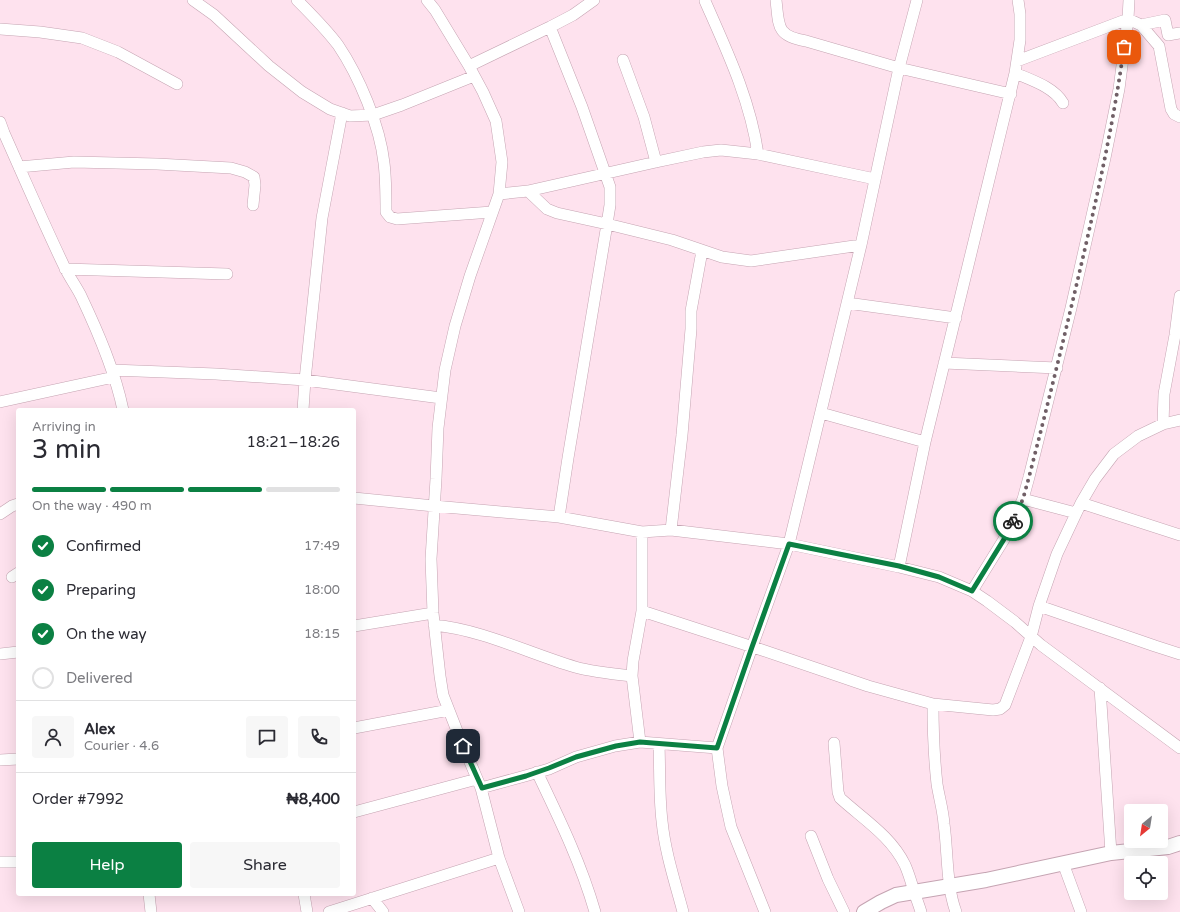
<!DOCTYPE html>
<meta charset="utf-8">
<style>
:root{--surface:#fff;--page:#f7f7f7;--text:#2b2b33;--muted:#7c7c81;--line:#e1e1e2;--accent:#0b8043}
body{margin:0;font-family:"Varela Round",sans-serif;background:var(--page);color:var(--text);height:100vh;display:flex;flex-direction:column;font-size:15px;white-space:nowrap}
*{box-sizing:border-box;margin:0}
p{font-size:13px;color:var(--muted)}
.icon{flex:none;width:22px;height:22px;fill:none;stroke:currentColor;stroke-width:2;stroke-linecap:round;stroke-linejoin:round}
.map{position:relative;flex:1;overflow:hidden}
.side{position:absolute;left:16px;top:408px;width:340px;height:488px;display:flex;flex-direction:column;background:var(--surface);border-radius:4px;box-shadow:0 4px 16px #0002}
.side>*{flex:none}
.needle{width:26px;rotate:210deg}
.controls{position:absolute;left:1124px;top:804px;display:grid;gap:8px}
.controls a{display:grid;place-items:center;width:44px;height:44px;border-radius:4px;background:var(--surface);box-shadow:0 4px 16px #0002;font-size:20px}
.pin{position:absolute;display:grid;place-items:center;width:34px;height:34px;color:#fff;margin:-17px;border-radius:8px;box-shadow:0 2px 6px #0006}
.courier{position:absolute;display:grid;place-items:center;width:40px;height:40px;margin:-20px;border:3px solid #0b8043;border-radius:50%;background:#fff;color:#222;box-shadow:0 1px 5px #0007}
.head em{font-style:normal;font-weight:600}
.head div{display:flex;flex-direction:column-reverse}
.head{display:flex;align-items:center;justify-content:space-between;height:68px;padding:0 16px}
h1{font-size:26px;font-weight:600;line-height:30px}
.bar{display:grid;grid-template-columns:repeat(4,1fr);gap:6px 4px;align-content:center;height:48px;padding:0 16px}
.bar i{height:5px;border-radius:3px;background:var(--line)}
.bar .selected{background:var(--accent)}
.bar p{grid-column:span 4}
.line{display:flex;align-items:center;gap:10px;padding:0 16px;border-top:1px solid var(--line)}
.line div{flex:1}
.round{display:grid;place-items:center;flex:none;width:42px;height:42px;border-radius:4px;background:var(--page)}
ol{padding:0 16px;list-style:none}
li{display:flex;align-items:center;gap:12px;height:44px}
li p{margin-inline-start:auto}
li .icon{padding:4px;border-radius:50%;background:var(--accent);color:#fff;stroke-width:4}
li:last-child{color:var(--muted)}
li i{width:22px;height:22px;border:2px solid var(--line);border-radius:50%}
.primary-button{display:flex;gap:8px;margin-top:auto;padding:8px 16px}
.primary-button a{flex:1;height:46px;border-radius:4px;background:var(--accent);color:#fff;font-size:16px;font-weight:600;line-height:46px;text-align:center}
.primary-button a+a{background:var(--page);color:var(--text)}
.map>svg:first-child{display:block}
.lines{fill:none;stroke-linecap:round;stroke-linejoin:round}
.minor-casing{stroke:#c5a4b2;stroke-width:12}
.tertiary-casing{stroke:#c5a4b2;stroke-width:16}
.minor{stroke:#fff;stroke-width:11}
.tertiary{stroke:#fff;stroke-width:14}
.done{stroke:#705f66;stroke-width:4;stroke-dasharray:0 7.2}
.route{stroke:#0b8043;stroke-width:5}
</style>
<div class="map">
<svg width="1180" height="912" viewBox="0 0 1180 912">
<rect width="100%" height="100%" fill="#fee2ee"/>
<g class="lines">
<defs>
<path id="minor" d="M193 0 214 15 269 66 302 92 330 109 350 116 373 115 402 105 474 76
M297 0C311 14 326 29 338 45 359 76 380 126 384 163 386 179 386 196 386 212L390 217 397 219 492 212
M427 0 435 10 469 66 483 92 496 121 502 162 499 194 470 276 455 326 445 370 438 428 436 479 431 559 433 613 440 676 443 695 459 736 481 788 499 858 519 912
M776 0C779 26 776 36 806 41L899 68 1011 94
M705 1C727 51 750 99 758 154
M1141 25 1165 20 1168 35 1180 33
M550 27 582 107 610 187V205L607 224 568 458 559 517
M0 29 40 32 82 38 118 52 177 84
M623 60 644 117 656 162
M1017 61 1128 19 1141 25 1159 46 1171 109 1174 114 1180 117
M469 66 550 27 573 15 594 0
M1015 73C1031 80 1054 87 1063 103
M0 122 4 133C24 178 43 222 64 266 69 277 76 286 81 296 98 332 115 371 123 410
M19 167 74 162 157 164 231 168 245 172 254 177 255 185 253 205
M528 191 547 209 557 213 607 224 672 240 722 257 751 261 861 245
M499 194 528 191 656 162 703 152 721 150 758 154 875 179
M65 269 227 274
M847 303 956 318
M944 363 1057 368
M112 370 216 374 305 380 441 398
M0 402 114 377
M303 410 305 380 322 218 342 113
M821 413 925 442
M1163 424 1164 394 1175 335 1180 296
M354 498 434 506 559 517 642 532 671 530 789 544 899 567 939 577 972 591 987 601 1015 622 1041 645 1180 748
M1023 499 1076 513
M1081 503 1180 535
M0 514 12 506 18 504
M671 530 682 435 691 329V311L702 251
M899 567 925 442 1015 73 1020 40V14L1018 0
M12 577 18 573
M972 591 1006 536 1023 499 1029 477 1071 308 1105 158 1119 89 1128 19 1129 0
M1039 606 1155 646 1180 654
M642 611 762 650 868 686 933 704 993 710 1000 709 1005 705 1031 637 1039 606 1057 554 1081 503 1095 479 1114 454 1138 436 1163 424 1180 420
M434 625C483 630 528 653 575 667 593 672 613 674 632 676
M354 626 433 613
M0 654 18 652
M1100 688 1111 853
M933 704C933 731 934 757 937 784 939 797 943 810 944 824 948 852 946 885 956 912
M354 728 449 710
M640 742 632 676 633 661 642 611V532
M834 743 838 792 840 798C863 819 891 836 905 865 909 874 911 882 914 891 916 898 919 905 921 912
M659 744C660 770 659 796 662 821 665 852 675 882 683 912
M0 760 18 759
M537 772C559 818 581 863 595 912
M481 788 525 776 549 769 576 757 615 746 640 742 717 748
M354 812 477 779
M811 836 828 879 844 912
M0 862H18
M1063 863 1081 912
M149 894 151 912
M304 894 307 912
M372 898 383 912
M329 912 499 858
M765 912 731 827 722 786 717 748 752 647 789 544 861 245 899 68 917 0"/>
<path id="tertiary" d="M864 912 881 902 896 895 986 880 1111 853 1168 847 1180 843"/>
</defs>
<!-- minor casing -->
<use href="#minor" class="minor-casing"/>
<!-- tertiary casing -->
<use href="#tertiary" class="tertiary-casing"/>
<!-- minor -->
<use href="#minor" class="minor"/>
<!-- tertiary -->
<use href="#tertiary" class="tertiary"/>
</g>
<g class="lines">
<!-- done -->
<path class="done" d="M1013 521 1023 499 1029 477C1049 400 1068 322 1086 244 1101 179 1115 113 1124 47"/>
<!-- route -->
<path class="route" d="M463 746 482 788 526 776 549 768 576 757 616 746 640 742 717 748 752 647 789 544 899 566 939 577 972 591 1006 536 1013 521"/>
</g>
</svg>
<div class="controls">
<a><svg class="needle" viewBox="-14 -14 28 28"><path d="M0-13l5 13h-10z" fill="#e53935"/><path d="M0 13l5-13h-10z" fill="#7c7c81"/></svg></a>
<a><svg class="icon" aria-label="locate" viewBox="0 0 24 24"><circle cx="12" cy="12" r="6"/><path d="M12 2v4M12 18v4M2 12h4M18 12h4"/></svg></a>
</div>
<div class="pin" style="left:1124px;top:47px;background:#ea580c"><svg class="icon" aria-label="bag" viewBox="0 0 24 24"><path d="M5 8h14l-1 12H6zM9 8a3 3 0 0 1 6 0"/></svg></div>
<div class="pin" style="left:463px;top:746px;background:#1f2937"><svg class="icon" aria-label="home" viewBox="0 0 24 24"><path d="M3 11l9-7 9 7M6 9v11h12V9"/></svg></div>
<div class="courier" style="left:1013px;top:521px"><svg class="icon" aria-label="bike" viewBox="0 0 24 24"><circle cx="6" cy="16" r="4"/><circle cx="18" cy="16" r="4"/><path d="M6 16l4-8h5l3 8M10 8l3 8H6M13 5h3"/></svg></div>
<section class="side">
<div class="head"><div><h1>3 min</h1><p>Arriving in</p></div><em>18:21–18:26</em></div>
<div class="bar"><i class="selected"></i><i class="selected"></i><i class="selected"></i><i></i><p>On the way · 490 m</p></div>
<ol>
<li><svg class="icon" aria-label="check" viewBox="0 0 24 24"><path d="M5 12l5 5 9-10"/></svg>Confirmed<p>17:49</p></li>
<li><svg class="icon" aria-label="check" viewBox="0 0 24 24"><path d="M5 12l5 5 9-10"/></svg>Preparing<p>18:00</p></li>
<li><svg class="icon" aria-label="check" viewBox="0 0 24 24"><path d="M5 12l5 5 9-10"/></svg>On the way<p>18:15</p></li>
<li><i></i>Delivered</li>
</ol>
<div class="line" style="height:72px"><a class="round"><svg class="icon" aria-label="person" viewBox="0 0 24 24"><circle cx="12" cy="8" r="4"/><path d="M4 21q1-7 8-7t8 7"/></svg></a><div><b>Alex</b><p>Courier · 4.6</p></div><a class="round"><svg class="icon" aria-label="chat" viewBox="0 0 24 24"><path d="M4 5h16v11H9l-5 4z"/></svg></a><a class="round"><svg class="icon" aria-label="phone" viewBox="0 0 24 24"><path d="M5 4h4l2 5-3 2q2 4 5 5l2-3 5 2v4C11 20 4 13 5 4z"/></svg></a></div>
<div class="line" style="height:52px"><div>Order #7992</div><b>₦8,400</b></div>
<div class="primary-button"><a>Help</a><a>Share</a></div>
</section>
</div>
